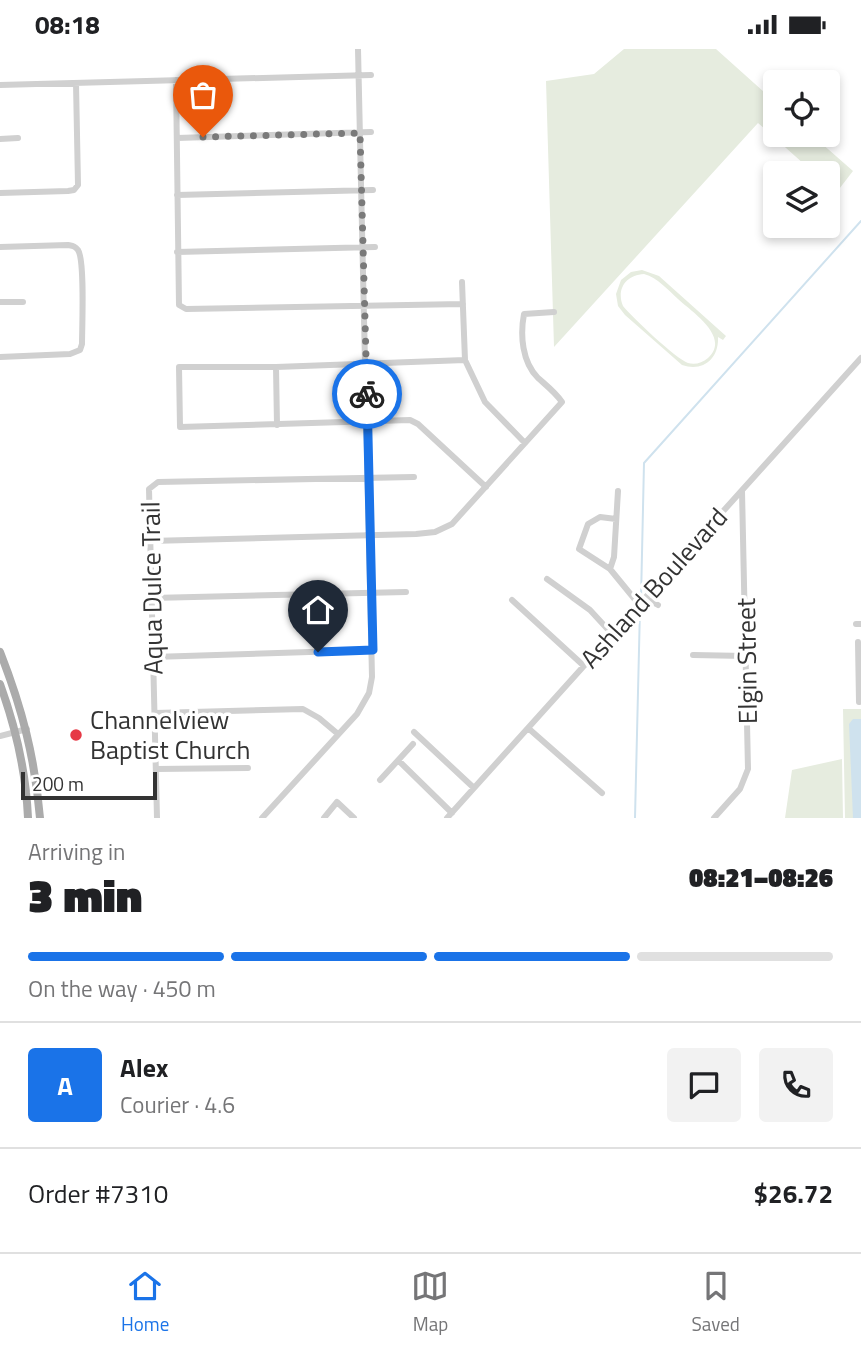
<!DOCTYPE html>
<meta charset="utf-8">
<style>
:root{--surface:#fff;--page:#f2f2f2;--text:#202124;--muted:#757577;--line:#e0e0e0;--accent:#1a73e8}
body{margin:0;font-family:"Titillium Web",sans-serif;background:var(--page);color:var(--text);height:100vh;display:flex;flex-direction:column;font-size:26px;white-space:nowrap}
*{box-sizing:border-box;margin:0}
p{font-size:23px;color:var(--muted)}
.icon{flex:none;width:38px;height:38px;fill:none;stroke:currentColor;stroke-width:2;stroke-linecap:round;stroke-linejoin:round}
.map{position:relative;height:769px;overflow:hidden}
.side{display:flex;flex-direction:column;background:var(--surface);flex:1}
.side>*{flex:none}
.controls{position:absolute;left:763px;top:21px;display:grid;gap:14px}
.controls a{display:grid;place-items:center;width:77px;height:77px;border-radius:7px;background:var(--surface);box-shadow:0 4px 10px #0003;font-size:35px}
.scale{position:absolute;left:21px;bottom:18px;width:136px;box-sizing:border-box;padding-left:7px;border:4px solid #333;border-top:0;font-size:19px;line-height:24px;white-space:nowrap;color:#333;-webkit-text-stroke:5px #fff;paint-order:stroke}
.pin{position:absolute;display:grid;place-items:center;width:60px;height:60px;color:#fff;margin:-72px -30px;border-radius:50% 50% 50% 0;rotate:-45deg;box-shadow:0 0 7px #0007}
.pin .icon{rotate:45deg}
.courier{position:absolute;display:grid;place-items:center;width:70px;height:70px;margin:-35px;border:5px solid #1a73e8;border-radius:50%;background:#fff;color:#222;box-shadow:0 2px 9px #0007}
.head em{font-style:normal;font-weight:800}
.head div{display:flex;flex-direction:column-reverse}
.head{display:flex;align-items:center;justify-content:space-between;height:119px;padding:0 28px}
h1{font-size:46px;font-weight:800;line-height:52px}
.bar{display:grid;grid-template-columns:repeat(4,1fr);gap:10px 7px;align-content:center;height:84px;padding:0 28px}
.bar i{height:9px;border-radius:5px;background:var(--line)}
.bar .active{background:var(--accent)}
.bar p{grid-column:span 4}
.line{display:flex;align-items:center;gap:18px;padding:0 28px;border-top:2px solid var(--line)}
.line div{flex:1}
.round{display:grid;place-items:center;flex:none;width:74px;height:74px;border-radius:7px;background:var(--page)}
.status{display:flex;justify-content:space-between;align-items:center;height:49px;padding:0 35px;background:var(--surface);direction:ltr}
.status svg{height:19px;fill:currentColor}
.dock{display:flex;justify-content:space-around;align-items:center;height:98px;border-top:2px solid var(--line);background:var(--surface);font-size:19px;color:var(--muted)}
.dock a{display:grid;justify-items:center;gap:4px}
.dock .active{color:var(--accent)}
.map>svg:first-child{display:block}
.green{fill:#e6ecdf;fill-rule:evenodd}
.water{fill:#cfe2ee}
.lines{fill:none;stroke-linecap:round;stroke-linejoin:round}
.stream{stroke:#cfe2ee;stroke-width:2}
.minor{stroke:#d0d0d0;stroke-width:6}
.major{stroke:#ababab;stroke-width:8}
.done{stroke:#7a7a7a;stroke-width:7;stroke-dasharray:0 12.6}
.route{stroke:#1a73e8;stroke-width:9}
.poi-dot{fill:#e63946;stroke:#fff;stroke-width:2.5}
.labels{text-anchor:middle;stroke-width:7;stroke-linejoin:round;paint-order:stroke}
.street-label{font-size:26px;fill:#333;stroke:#fff}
.poi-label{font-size:26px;fill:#333;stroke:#fff;text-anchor:start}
</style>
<div class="status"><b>08:18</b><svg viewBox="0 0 49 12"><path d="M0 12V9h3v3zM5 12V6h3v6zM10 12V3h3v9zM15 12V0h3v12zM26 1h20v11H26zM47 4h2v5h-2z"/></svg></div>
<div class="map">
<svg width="861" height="769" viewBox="0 0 861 769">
<rect width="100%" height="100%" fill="#fff"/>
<!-- green -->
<path class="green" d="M624 0H716L775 53V86H812L853 122 836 144 828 136V124H814L758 74 554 298 546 32 594 25Z
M642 221 659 227 726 287 723 291 718 288C719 310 703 323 682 316L625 266 618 257 616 245 621 231 631 223ZM644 225C658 229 668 241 678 250 692 263 731 288 708 309 702 314 695 316 688 314 676 310 632 268 623 257 616 240 626 226 644 225Z
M843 660H861V769H845Z
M842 710 843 769H785L792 721Z"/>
<!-- water -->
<path class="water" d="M853 670H861V769H853L849 675Z"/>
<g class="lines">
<!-- stream -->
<path class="stream" d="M641 550 644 414 861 172
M635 769 640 559"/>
<!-- minor -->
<path class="minor" d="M176 31 179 256 186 260 463 255
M0 36 371 26
M177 89 371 83
M0 90 18 89
M0 144 68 142 74 141 78 136 76 34
M177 146 373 141
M0 198 68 196C73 197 75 197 78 201 85 211 82 279 82 295L80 301 70 305 0 308
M177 203 375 198
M462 233 465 311 485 353 525 394
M0 253H23
M465 311 276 318H179L180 378 410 371 418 375 486 438
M276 318 277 376
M616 470 600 468 588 475 579 500 610 520 637 553 640 555 649 551 658 556
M150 492 416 485 435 483 452 475 562 353C555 343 547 337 538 329 522 313 520 286 524 265L554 263
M610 520 614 508 618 442
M547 530 590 561 613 586
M152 549 406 543
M512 551 584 617
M856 575H861
M858 593 859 653
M693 606 746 607
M153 608 373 601
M155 664 303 660 319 669 338 685
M528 679 602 744
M414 683 474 739
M0 687 27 680
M399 712 452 764
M156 720 248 719
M380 731 413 695
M157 769 149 440 158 433 414 428
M262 769 357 665 369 644 372 628 358 0
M324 769 337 753 354 769
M447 769 861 309
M714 769 740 740 748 720 742 442"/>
<!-- major -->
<path class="major" d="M0 603C22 659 35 709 40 769
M0 635C16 679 26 723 28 769"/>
</g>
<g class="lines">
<!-- done -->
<path class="done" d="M203 88 360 84 367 345"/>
<!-- route -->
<path class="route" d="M318 603 373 601 367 345"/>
</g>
<!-- markers -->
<circle class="poi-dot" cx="76" cy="686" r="7"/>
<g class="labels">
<!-- street labels -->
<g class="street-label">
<text transform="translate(152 539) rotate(-91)" y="9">Aqua Dulce Trail</text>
<text transform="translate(654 539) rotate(-48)" y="9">Ashland Boulevard</text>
<text transform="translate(747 612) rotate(-91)" y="9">Elgin Street</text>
</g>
<!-- poi labels -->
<g class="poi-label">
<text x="90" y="680">Channelview<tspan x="90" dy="30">Baptist Church</tspan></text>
</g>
</g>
</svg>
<div class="controls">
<a><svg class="icon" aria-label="locate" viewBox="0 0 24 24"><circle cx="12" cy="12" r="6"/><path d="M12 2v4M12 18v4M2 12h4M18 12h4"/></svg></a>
<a><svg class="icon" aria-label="layers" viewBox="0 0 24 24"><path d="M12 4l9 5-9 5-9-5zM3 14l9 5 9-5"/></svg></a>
</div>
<div class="scale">200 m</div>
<div class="pin" style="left:203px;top:88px;background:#ea580c"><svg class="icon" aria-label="bag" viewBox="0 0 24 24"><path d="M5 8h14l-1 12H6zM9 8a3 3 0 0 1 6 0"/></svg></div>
<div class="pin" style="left:318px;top:603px;background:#1f2937"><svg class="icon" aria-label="home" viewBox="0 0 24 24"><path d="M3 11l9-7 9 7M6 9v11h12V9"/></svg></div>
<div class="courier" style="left:367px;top:345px"><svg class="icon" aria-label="bike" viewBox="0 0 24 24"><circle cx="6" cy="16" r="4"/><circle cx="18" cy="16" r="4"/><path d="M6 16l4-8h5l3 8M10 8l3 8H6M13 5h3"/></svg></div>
</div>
<section class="side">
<div class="head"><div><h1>3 min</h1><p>Arriving in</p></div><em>08:21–08:26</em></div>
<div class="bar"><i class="active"></i><i class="active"></i><i class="active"></i><i></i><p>On the way · 450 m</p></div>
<div class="line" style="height:126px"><b class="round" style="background:var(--accent);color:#fff">A</b><div><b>Alex</b><p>Courier · 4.6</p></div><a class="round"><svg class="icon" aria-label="chat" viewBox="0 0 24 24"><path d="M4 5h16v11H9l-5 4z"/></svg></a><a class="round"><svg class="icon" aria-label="phone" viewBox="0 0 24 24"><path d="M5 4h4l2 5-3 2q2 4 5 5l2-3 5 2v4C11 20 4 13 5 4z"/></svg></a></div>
<div class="line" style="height:91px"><div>Order #7310</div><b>$26.72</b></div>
</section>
<nav class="dock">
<a class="active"><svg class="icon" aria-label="home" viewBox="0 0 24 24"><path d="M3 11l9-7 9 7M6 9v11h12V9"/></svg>Home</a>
<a><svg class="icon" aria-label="map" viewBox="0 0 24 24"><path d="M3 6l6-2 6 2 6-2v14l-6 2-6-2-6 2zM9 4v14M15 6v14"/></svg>Map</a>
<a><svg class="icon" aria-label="saved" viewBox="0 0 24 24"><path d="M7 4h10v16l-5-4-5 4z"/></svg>Saved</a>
</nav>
